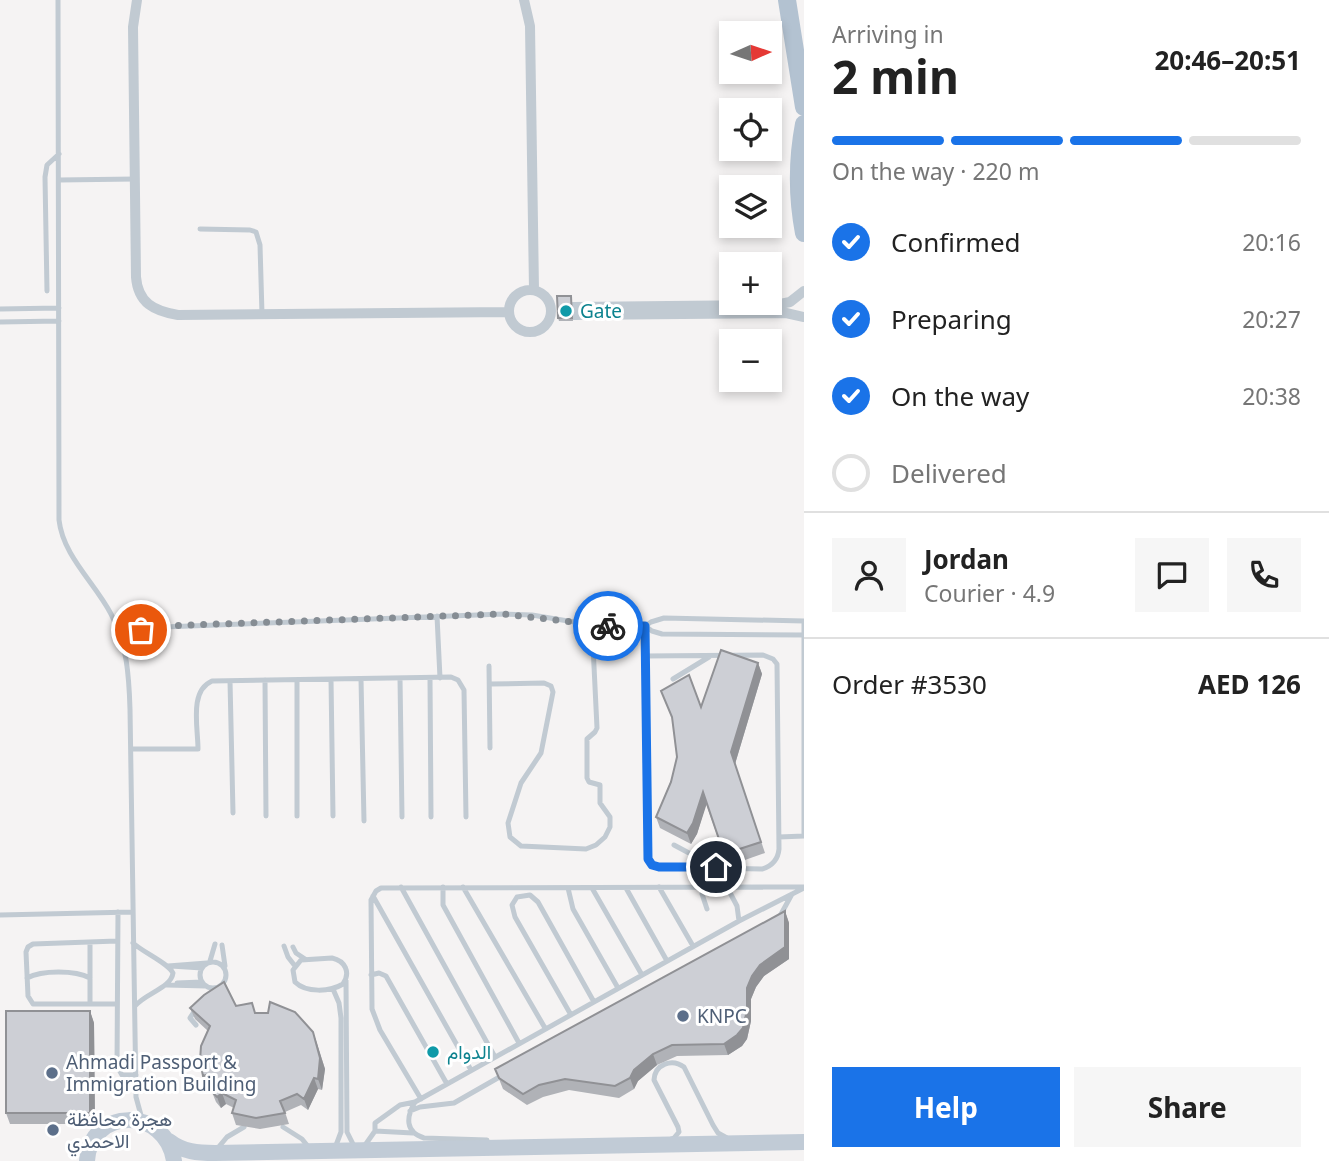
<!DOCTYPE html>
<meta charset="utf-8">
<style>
:root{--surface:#fff;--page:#f6f6f6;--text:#222;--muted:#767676;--line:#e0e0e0;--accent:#1a73e8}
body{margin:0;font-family:"Noto Sans",Vazirmatn,sans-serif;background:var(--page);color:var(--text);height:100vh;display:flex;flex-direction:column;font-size:26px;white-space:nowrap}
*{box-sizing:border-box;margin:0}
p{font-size:23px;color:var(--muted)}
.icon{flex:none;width:38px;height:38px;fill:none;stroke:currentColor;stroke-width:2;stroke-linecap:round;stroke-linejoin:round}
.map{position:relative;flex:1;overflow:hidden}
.details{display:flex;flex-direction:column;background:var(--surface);width:525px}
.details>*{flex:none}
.needle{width:46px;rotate:87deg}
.buttons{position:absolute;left:719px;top:21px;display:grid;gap:14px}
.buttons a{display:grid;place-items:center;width:63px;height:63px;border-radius:0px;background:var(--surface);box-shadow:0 4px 10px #0003;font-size:35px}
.pin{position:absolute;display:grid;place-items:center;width:60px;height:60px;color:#fff;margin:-30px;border:4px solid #fff;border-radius:50%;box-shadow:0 2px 7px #0007}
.courier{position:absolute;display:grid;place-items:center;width:70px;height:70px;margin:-35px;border:5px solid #1a73e8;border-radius:50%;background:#fff;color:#222;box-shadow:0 2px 9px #0007}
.headline em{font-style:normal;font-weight:700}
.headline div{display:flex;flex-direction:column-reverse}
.headline{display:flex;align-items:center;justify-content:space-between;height:119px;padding:0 28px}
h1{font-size:46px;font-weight:700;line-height:52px}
.bar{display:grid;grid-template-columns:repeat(4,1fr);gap:10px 7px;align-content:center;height:84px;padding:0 28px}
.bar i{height:9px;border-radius:5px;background:var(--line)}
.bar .on{background:var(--accent)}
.bar p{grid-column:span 4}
.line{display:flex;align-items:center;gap:18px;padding:0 28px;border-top:2px solid var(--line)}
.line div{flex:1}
.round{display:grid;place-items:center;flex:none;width:74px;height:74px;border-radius:0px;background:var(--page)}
ol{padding:0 28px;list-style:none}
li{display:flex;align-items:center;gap:21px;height:77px}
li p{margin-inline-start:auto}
li .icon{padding:7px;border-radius:50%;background:var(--accent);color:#fff;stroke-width:4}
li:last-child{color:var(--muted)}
li i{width:38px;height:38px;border:4px solid var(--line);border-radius:50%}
.action{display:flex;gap:14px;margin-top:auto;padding:14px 28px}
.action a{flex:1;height:80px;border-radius:0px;background:var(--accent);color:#fff;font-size:28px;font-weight:700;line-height:80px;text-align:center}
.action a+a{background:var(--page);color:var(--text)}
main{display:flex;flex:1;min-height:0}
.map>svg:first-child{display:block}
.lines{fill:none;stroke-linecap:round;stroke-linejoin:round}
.lane{stroke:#c1cad2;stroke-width:5}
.street{stroke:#c1cad2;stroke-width:10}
.secondary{stroke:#c1cbd6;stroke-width:16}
.primary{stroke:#b3c2d1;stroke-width:18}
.wall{fill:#b0b2b7}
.shaded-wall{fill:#909195}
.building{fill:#cdcfd5;stroke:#909195;stroke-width:2}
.done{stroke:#868d94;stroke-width:7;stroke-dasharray:0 12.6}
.route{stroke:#1a73e8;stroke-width:9}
.culture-dot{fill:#0f9aa8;stroke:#fff;stroke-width:2.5}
.service-dot{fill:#5c6f8a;stroke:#fff;stroke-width:2.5}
.labels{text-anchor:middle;stroke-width:6;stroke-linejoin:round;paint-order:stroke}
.culture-label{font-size:19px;fill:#0d838f;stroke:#fff;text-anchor:start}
.service-label{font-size:19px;fill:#4e5e75;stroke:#fff;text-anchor:start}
</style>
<main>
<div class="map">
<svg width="804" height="1161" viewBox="0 0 804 1161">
<rect width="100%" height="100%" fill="#f5f3f3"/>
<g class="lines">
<!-- lane -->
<path class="lane" d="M58 0 59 520C63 556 95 583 111 614 127 644 129 676 130 709L136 1097 142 1119
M59 180 135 179
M200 229 250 230 256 232 260 245 262 314
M47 291 45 177 47 165 59 154
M0 309 59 308
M0 322 59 321
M437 616 440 678
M645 626 652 631 662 634 804 635
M122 639 141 630 163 627 503 614 532 615 592 625 645 626 651 622 664 618 804 621V835
M645 656 763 655 773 659 777 664 779 849C778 860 772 866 762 869L659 867C653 866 649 863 647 856L645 656V626
M489 666 490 748
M400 678 402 817
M430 678 431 817
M331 679 333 816
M361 679 364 821
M673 679 709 657
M265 680 266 816
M297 680V816
M230 681 233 813
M490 684 544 683 551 686 553 692 541 753 521 783 508 823 510 837 521 846 586 849 596 845 605 837 610 827V817L600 803V785L589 782 587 778V739L595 732 597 728 592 625
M131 749H198C198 727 189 691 212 681L451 677 458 680 464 690 466 817
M779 837 804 836
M674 845 717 868
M401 887 495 1057
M443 887V905L519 1043
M463 887 545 1028
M659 887 693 946
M704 887 702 894 707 909
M727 887 737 906 739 921
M568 888 573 909 618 988
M592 888 642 975
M626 888 667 961
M373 896 471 1070
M118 912 117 1066 122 1075H136
M0 915 133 912
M780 916 792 894
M133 943C144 953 168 963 173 973 171 988 146 993 135 1006
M222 945 225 966
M284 946 288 957 295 966
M293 947 296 953 305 959
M332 958C345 961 351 972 343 984 330 992 306 993 295 982L293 970 301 960Z
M210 961 215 944
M200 975a13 13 0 1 1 26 0a13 13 0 1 1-26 0Z
M168 966 207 963
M171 966 202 968
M371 975 379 973 386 976 447 1084
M27 978C42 970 75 970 90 978
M346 980 347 1132 354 1146
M177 983 202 982
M167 985 206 986
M333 989 339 1003 341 1018V1132L335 1148
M90 1004V942
M117 1004H33L28 996 26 952 28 947 33 944 117 941
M196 1009 190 1018 196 1025
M571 1015 515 917 512 905 517 897 530 895 538 902 594 1002
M421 1099 380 1030 372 1009 371 900 376 891 381 888 804 887
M415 1102C406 1117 405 1132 424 1138L487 1140
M410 1111 420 1107 454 1103 503 1075
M283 1127 302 1139 310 1149
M375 1131 413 1133
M671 1139 674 1138 679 1132 678 1127 654 1080C655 1064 672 1058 684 1067L713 1125 718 1133 727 1138
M363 1148 375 1131V1123L400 1105 415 1102 739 921 804 888
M217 1149 227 1137 244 1127"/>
<!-- street -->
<path class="street" d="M137 0 133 27 136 277C138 303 154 311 178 315L509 312
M524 0 530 26 534 290
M509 311a21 21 0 1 1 42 0a21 21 0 1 1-42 0Z
M573 307 775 305 790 302 804 291
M573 315 786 313 804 317"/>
<!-- secondary -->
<path class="secondary" d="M169 1141C183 1152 198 1153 215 1153L804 1142
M87 1161C90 1107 166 1106 174 1161"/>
<!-- primary -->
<path class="primary" d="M787 0 804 107
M804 124C797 161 797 196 804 233"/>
</g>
<!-- wall -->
<path class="wall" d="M571 296 573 321H559L558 318Z
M758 663 762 674 735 764 765 853 728 866 706 804 697 834 691 844 660 828 656 817 701 707Z
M785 911 789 923V959L764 976 756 987 751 999V1021L747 1039 742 1046 728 1055 677 1056 657 1065 638 1081 634 1089 619 1098 569 1090 543 1097 527 1105 503 1089 495 1069Z
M252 1003 255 1013 313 1032 317 1043 325 1069 322 1090 318 1089 308 1110 301 1105 285 1112 289 1124 260 1129 236 1125 232 1113 234 1108 226 1104 221 1108 216 1102 210 1087H207L203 1076 208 1031 195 1019 190 1008 236 1006Z
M90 1011 94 1023 95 1124H10L6 1113Z"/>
<!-- shaded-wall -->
<path class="shaded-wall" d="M758 663 762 674 735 764 765 853 731 752Z
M703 792 707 803 697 834 691 844 687 833Z
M785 911 789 923V959L764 976 756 987 751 999V1021L747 1039 742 1046 728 1055 724 1044 752 976Z
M90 1011 94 1023 95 1124 90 1113Z
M313 1032 325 1069 322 1090 318 1079Z
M653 1054 657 1065 638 1081 634 1089 630 1078 634 1070Z
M314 1078 318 1089 308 1110 304 1099Z
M222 1093 226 1104 221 1108 217 1097Z"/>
<!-- building -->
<path class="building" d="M557 296H571L572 318H558Z
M721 650 758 663 731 752 761 842 724 854 703 792 693 823 687 833 656 817 671 782 677 757 672 717 661 691 689 675 701 707Z
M785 911V947L760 965 752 976 747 988V1010L743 1028 737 1035 724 1044 672 1045 653 1054 634 1070 630 1078 615 1086 565 1079 539 1085 523 1094 499 1078 495 1069Z
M224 982 236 1006 252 1003 255 1013H268L270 1002 295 1012 313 1032 320 1058 318 1079 314 1078 304 1099 297 1094 280 1101 285 1113 256 1118 232 1113 236 1100 222 1093 217 1097 211 1091 206 1075 203 1076 200 1061 201 1046 210 1026 190 1008 204 995Z
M6 1011H90V1113H6Z"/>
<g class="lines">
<!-- done -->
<path class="done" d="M141 630 163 626 503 614 608 626"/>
<!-- route -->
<path class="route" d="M608 626H645L648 859 652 865 659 867H716"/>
</g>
<!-- markers -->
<g class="culture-dot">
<circle cx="566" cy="311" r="7"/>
<circle cx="433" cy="1052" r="7"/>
</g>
<g class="service-dot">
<circle cx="683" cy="1016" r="7"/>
<circle cx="52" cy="1073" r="7"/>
<circle cx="53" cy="1130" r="7"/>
</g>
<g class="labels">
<!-- culture labels -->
<g class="culture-label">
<text x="580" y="318">Gate</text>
<text x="447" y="1059">الدوام</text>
</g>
<!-- service labels -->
<g class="service-label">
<text x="697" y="1023">KNPC</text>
<text x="66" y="1069">Ahmadi Passport &amp;<tspan x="66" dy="22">Immigration Building</tspan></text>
<text x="67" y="1126">هجرة محافظة<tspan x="67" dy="22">الاحمدي</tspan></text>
</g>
</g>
</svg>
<div class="buttons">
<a><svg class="needle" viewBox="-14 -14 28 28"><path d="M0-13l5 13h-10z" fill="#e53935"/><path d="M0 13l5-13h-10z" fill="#767676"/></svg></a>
<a><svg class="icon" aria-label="locate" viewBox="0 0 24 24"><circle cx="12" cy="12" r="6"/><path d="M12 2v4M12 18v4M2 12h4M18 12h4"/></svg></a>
<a><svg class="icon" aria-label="layers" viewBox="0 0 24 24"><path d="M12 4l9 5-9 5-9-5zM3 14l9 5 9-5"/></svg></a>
<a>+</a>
<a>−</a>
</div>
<div class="pin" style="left:141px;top:630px;background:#ea580c"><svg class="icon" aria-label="bag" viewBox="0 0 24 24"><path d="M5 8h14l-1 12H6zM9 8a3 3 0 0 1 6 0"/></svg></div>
<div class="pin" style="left:716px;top:867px;background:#1f2937"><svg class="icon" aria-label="home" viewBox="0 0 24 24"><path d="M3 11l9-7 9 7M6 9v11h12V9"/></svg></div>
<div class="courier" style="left:608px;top:626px"><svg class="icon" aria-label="bike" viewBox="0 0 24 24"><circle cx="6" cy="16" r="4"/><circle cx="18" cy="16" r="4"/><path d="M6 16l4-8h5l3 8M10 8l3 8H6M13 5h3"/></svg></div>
</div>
<section class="details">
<div class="headline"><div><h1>2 min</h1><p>Arriving in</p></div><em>20:46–20:51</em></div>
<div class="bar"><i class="on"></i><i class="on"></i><i class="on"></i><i></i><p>On the way · 220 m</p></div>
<ol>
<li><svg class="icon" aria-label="check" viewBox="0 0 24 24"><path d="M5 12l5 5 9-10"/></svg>Confirmed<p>20:16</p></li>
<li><svg class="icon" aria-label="check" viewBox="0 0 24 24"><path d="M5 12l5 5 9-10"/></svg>Preparing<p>20:27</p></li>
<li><svg class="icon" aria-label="check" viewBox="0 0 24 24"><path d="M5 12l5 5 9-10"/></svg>On the way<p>20:38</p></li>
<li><i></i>Delivered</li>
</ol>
<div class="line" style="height:126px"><a class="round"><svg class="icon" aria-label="person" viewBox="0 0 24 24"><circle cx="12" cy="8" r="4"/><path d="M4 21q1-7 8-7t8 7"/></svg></a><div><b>Jordan</b><p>Courier · 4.9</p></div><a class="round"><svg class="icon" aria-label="chat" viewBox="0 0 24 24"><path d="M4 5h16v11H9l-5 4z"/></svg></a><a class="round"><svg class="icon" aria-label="phone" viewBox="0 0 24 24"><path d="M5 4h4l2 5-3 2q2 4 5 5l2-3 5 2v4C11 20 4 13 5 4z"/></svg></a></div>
<div class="line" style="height:91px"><div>Order #3530</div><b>AED 126</b></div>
<div class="action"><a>Help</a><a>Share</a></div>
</section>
</main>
